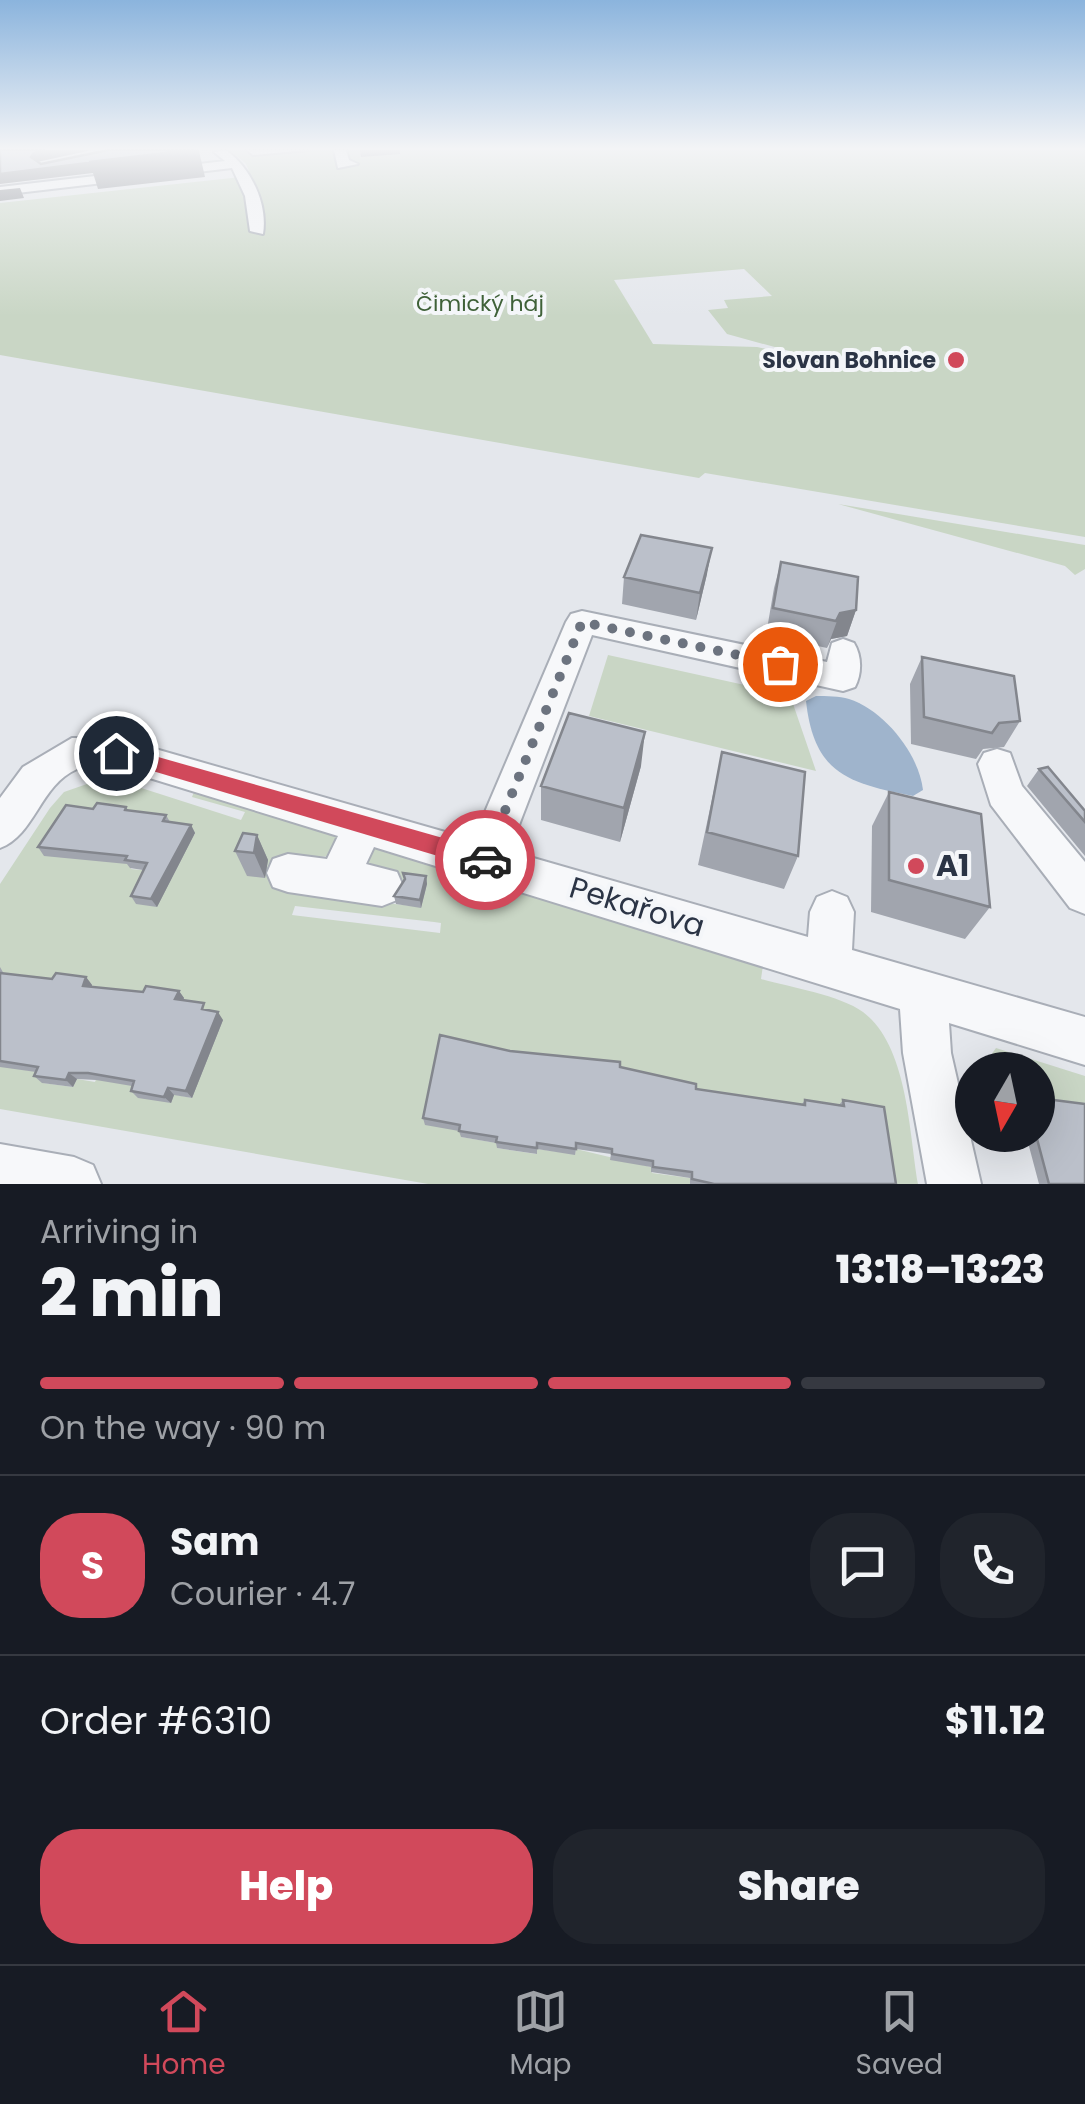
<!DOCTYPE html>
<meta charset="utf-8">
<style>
:root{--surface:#171b24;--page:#20242c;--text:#f1f3f6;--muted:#9ea1a6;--line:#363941;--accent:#d1495b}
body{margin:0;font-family:Poppins,sans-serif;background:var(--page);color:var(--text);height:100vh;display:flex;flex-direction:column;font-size:38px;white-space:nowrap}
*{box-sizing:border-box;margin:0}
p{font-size:32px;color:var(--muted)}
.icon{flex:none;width:55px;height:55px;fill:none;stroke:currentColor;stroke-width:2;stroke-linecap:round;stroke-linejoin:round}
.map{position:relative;height:1184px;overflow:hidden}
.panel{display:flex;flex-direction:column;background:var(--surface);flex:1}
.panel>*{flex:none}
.needle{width:65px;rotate:189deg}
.fabs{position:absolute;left:955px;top:1052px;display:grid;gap:20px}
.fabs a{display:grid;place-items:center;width:100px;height:100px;border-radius:50%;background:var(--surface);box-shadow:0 10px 40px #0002;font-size:50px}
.pin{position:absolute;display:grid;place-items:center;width:85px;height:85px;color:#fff;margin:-42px;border:5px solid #fff;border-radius:50%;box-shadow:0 2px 10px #0007}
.courier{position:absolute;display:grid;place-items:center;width:100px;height:100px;margin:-50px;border:8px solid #d1495b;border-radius:50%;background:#fff;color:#222;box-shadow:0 2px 12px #0007}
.summary em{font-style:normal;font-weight:800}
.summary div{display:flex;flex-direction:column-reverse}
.summary{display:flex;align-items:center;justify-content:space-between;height:170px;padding:0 40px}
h1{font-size:65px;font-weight:800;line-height:75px}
.bar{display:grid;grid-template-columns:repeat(4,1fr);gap:15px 10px;align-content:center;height:120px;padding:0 40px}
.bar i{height:12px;border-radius:8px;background:var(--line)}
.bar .on{background:var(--accent)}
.bar p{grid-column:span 4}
.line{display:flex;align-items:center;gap:25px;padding:0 40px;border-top:2px solid var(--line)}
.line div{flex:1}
.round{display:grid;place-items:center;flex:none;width:105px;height:105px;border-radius:40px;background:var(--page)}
.cta{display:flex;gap:20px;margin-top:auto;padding:20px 40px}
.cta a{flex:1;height:115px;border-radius:40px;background:var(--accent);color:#fff;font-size:40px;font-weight:800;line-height:115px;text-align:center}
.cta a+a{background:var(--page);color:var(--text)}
.tab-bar{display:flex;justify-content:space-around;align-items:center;height:140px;border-top:2px solid var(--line);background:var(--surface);font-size:28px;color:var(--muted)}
.tab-bar a{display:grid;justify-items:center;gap:5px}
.tab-bar .on{color:var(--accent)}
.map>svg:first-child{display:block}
.green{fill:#c9d6c5;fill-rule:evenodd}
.water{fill:#9fb4cc}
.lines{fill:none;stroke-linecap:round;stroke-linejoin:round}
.minor-casing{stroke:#a9aeb7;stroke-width:4}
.minor{fill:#f7f8fa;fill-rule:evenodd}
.wall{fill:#a1a5ae}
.shaded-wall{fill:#83868d}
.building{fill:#bbc0ca;stroke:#83868d;stroke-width:2.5}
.route{fill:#d1495b}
.done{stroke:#6c737f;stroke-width:10;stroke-dasharray:0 18}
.poi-dot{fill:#d1495b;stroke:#f4f6f9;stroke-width:4}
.labels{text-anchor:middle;stroke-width:8;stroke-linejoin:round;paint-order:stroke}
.far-park-label{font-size:22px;fill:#3f6138;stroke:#f4f6f9}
.far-poi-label{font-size:22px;font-weight:bold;fill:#2b3445;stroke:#f4f6f9;text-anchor:end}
.near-poi-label{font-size:30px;font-weight:bold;fill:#2b3445;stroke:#f4f6f9;text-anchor:start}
.near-street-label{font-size:30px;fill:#2b3445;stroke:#f4f6f9}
</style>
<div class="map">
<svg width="1085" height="1184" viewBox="0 0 1085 1184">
<rect width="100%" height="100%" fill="#e4e7ec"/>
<!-- green -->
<path class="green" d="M230 150H1085V537L705 473 699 478 0 355V203L241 177 247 189 256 188 246 164ZM744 269 772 296 724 300 728 308 708 310 727 334 840 365 757 347 653 344 614 280Z
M838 504 1085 545V569L1075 575 1065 566Z
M608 655 790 695 816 771 589 716Z
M107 777 241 820 245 812 192 797 194 792 341 836 333 856 313 857 299 893 421 907 427 884 362 873 369 849 379 847 763 965 761 979C789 987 840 995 863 1012 908 1046 909 1132 918 1184H889L462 1131 461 1137 497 1143V1148L536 1154 537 1149 575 1154 576 1149 651 1167 652 1173 690 1178V1184H428L0 1109V1066L45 1073 43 1083 73 1087 77 1079 95 1082 99 1072 141 1088 192 1098 2 980 0 971V884L50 808 64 792ZM195 834 152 871 131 869 133 864 45 855ZM295 906 434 922 441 923 440 933 292 915Z
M996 1048 1085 1076V1112L1038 1106V1070H980Z"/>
<!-- water -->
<path class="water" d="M816 696C827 696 839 696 849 699 884 710 919 754 923 790L913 796C848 783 814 774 806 701Z"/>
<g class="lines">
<defs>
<path id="minor" d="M226 150C251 168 268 204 263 234L250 231 245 196 232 168 0 195V187L225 161 214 152Z
M247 150H307L253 155Z
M334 150H346L349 160 358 164 338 168Z
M582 611 827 662 832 643 843 639 854 643C862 656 862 674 855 687L843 691 592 635 509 851 808 937 810 912 817 897 832 891 847 897 854 912 852 950 1085 1017V1065L949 1023 951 1053 981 1184H927L903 1053 900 1009 374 847 366 864 397 872 403 886 397 900 382 906 288 892 273 887 267 873 273 859 288 854 327 859 338 836 117 768C105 768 87 765 77 769 40 785 35 835 0 848V798L23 767 72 738H117L473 840 566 622 571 614Z
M997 749 1010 753 1022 786 1085 862V914L1070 908 991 805 978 764 984 753Z
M0 1144 74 1157 93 1165 101 1184H0Z"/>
</defs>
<!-- minor casing -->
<use href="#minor" class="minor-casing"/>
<!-- minor -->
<use href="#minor" class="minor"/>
</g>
<!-- wall -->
<path class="wall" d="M781 562 856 610 847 636 831 639 827 648 766 635 774 588Z
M707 574 696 620 622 604 624 577Z
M922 657 1020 721 1004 747 983 749 976 759 911 744 910 684Z
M722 752 798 856 784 889 698 865Z
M641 766 620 842 541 820V786Z
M1039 769 1085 811V856L1027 786Z
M889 792 990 907 965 939 871 912 872 826Z
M126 807 128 810 166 815 170 822 191 825 195 833 157 907 136 904 131 896 143 870 130 868 127 864 44 856 38 847 93 809Z
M257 835 268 860 265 878 247 876 235 851Z
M426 876 427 884 421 908 396 904 394 896 405 879Z
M0 967 4 974 52 979 86 977 92 985V987L143 992 179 991 184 998 183 1000 209 1011 223 1020 192 1098 174 1095 171 1103 138 1098 131 1091 132 1086 96 1080 77 1079 73 1087 42 1083 34 1076 36 1072 0 1067Z
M510 1051 620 1067 696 1089 802 1104 805 1100 839 1105 843 1100 896 1184H690V1178L651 1172V1167L610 1160 611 1154 576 1149 575 1155 537 1149V1154L497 1148 496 1143 461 1137 459 1131 425 1125 423 1118Z
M1026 1135H1038L1085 1184H1039Z"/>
<!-- shaded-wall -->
<path class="shaded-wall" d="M45 150H92L37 162 31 157 34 153Z
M360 150H400V154L361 157Z
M199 151 205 177 98 189 93 173 0 184V174L89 162Z
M20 188 24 198 0 201V190Z
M712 548 707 574 696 620 700 593Z
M856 610 847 636 831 639 827 648 840 613Z
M645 732 641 766 620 842 624 808Z
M191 825 195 833 157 907 151 899Z
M257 835 268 860 265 878 254 853Z
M426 876 427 884 421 908 420 900Z
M86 977 92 985 90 994 83 986Z
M179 991 184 998 180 1006 175 999Z
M218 1012 223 1020 192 1098 186 1091Z
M69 1073 77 1079 73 1087 66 1080Z
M168 1088 174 1095 171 1103 164 1097Z"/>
<!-- building -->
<path class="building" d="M0 150H45L34 153 31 157 41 164 108 150H191L0 174Z
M191 150 199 151 89 162Z
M641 535 712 548 700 593 624 577Z
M781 562 858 577 856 610 840 613 836 621 773 608Z
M922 657 1014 676 1020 721 999 723 992 733 924 717Z
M569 713 645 732 624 808 541 786Z
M722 752 805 772 798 856 707 832Z
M1048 767 1085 811V822L1039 769Z
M889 792 981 814 990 907 889 880Z
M97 803 126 807 125 810 166 815 163 821 191 825 151 899 131 896 147 863 125 860 127 856 38 847 66 805 93 809Z
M243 833 257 835 254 853 235 851Z
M403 873 426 876 420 900 394 896 405 879Z
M0 973 52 979 56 973 86 977 83 986 143 992 146 986 179 991 175 999 204 1003 202 1009 218 1012 186 1091 168 1088 164 1097 131 1091 134 1081 88 1073H69L66 1080 34 1076 38 1067 0 1061Z
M440 1035 510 1051 620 1062V1067L696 1084V1089L805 1105V1100L844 1106 843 1100 884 1107 896 1184H714L692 1179V1172L653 1167V1161L612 1154V1149L576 1143V1149L537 1143V1148L496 1142 497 1137 459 1131 460 1125 423 1118Z
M1038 1098 1085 1104V1184H1049L1036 1135H1038Z"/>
<!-- sky -->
<linearGradient id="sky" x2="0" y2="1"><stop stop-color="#8bb4dd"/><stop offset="0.47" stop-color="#f3f4f6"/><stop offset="1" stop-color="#f3f4f6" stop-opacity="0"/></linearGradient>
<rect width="1085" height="316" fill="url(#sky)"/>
<!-- route -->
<path class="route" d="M116 745 485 850 493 853 496 860 493 867 485 870 109 758 107 753Z"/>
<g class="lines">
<!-- done -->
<path class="done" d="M485 860 582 622 780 664"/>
</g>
<!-- markers -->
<g class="poi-dot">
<circle cx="956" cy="360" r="10"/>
<circle cx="916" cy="866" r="10"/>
</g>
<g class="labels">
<!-- far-park labels -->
<g class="far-park-label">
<text x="480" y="311">Čimický háj</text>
</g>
<!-- far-poi labels -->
<g class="far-poi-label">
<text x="936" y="368">Slovan Bohnice</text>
</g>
<!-- near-poi labels -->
<g class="near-poi-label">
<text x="936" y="876">A1</text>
</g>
<!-- near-street labels -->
<g class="near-street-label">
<text transform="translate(637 907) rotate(17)" y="10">Pekařova</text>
</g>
</g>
</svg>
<div class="fabs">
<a><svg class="needle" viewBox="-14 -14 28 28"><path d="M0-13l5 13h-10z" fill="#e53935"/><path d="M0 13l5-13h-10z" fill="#9ea1a6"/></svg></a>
</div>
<div class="pin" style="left:780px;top:664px;background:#ea580c"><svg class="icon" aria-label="bag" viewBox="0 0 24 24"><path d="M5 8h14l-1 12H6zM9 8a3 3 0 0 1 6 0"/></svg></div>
<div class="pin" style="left:116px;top:753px;background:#1f2937"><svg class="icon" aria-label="home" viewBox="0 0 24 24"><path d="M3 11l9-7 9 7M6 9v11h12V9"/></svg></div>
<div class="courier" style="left:485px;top:860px"><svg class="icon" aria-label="car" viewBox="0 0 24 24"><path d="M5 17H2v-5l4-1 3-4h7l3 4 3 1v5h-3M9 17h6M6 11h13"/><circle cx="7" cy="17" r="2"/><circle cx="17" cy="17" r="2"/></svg></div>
</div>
<section class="panel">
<div class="summary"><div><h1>2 min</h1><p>Arriving in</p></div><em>13:18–13:23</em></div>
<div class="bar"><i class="on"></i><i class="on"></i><i class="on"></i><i></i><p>On the way · 90 m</p></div>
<div class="line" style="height:180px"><b class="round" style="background:var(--accent);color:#fff">S</b><div><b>Sam</b><p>Courier · 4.7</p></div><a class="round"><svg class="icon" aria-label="chat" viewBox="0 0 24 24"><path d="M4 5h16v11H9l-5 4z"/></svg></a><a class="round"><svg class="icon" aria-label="phone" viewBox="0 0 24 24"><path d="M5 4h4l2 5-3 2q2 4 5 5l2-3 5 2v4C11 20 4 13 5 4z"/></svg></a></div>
<div class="line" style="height:130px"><div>Order #6310</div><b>$11.12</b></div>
<div class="cta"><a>Help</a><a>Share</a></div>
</section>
<nav class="tab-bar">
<a class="on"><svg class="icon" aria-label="home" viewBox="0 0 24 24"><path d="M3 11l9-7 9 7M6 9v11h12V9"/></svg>Home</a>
<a><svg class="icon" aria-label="map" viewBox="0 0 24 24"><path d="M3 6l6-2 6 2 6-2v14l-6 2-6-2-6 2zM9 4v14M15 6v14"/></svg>Map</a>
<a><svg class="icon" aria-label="saved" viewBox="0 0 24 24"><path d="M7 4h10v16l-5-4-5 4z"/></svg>Saved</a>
</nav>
